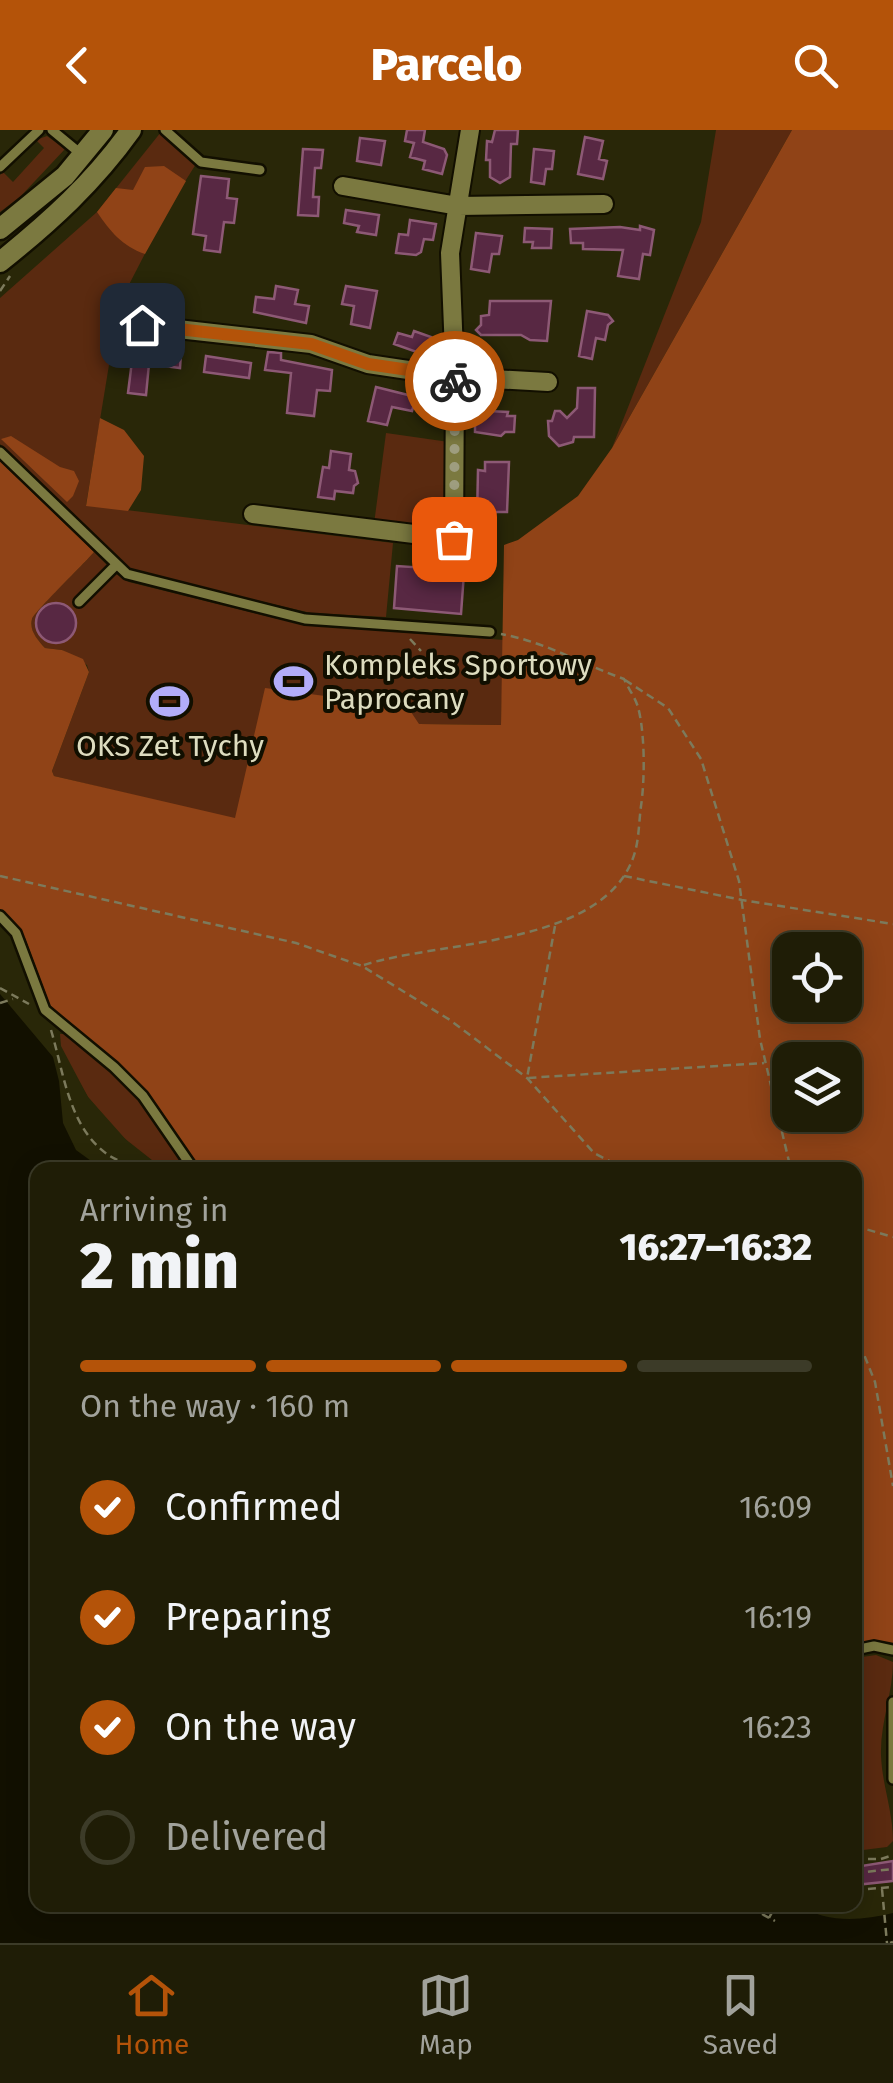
<!DOCTYPE html>
<meta charset="utf-8">
<style>
:root{--surface:#1f1d06;--page:#2c2a14;--text:#f1f3f6;--muted:#a1a29b;--line:#3c3b28;--accent:#b45309}
body{margin:0;font-family:"Fira Sans",sans-serif;background:var(--page);color:var(--text);height:100vh;display:flex;flex-direction:column;font-size:38px;white-space:nowrap}
*{box-sizing:border-box;margin:0}
p{font-size:32px;color:var(--muted)}
.icon{flex:none;width:55px;height:55px;fill:none;stroke:currentColor;stroke-width:2;stroke-linecap:round;stroke-linejoin:round}
.map{position:relative;flex:1;overflow:hidden}
.side{position:absolute;left:30px;top:1032px;width:832px;height:750px;display:flex;flex-direction:column;background:var(--surface);border-radius:20px;box-shadow:0 5px 25px #0003,0 0 0 2px var(--line)}
.side>*{flex:none}
.buttons{position:absolute;left:772px;top:802px;display:grid;gap:20px}
.buttons a{display:grid;place-items:center;width:90px;height:90px;border-radius:20px;background:var(--surface);box-shadow:0 5px 25px #0003,0 0 0 2px var(--line);font-size:50px}
.pin{position:absolute;display:grid;place-items:center;width:85px;height:85px;color:#fff;margin:-42px;border-radius:20px;box-shadow:0 5px 15px #0006}
.courier{position:absolute;display:grid;place-items:center;width:100px;height:100px;margin:-50px;border:8px solid #b45309;border-radius:50%;background:#fff;color:#222;box-shadow:0 2px 12px #0007}
.headline em{font-style:normal;font-weight:800}
.headline div{display:flex;flex-direction:column-reverse}
.headline{display:flex;align-items:center;justify-content:space-between;height:170px;padding:0 50px}
h1{font-size:65px;font-weight:800;line-height:75px}
.bar{display:grid;grid-template-columns:repeat(4,1fr);gap:15px 10px;align-content:center;height:120px;padding:0 50px}
.bar i{height:12px;border-radius:8px;background:var(--line)}
.bar .active{background:var(--accent)}
.bar p{grid-column:span 4}
ol{padding:0 50px;list-style:none}
li{display:flex;align-items:center;gap:30px;height:110px}
li p{margin-inline-start:auto}
li .icon{padding:10px;border-radius:50%;background:var(--accent);color:#fff;stroke-width:4}
li:last-child{color:var(--muted)}
li i{width:55px;height:55px;border:5px solid var(--line);border-radius:50%}
header{display:flex;justify-content:space-between;align-items:center;height:130px;padding:0 50px;background:var(--accent);color:#fff;font-size:45px;font-weight:800}
.menu{display:flex;justify-content:space-around;align-items:center;height:140px;border-top:2px solid var(--line);background:var(--surface);font-size:28px;color:var(--muted)}
.menu a{display:grid;justify-items:center;gap:5px}
.menu .active{color:var(--accent)}
.map>svg:first-child{display:block}
.green{fill:#5a2a10}
.forest{fill:#904317;fill-rule:evenodd}
.water{fill:#121000}
.pier{fill:#292708}
.building{fill:#582843;stroke:#8d5975;stroke-width:2.5}
.lines{fill:none;stroke-linecap:round;stroke-linejoin:round}
.service-casing{stroke:#120f00;stroke-width:14}
.minor-casing{stroke:#120f00;stroke-width:22}
.tertiary-casing{stroke:#120f00;stroke-width:25}
.path{stroke:#7c7a5c;stroke-width:2.5;stroke-dasharray:8 5;stroke-linecap:butt}
.service{stroke:#7b7940;stroke-width:9}
.minor{stroke:#7b7940;stroke-width:18}
.tertiary{stroke:#7b7940;stroke-width:20}
.done{stroke:#9e9d7f;stroke-width:10;stroke-dasharray:0 18}
.route{stroke:#b45309;stroke-width:12}
.labels{text-anchor:middle;stroke-width:8;stroke-linejoin:round;paint-order:stroke}
.poi-label{font-size:30px;fill:#dddcbf;stroke:#110f00;text-anchor:start}
</style>
<header><svg class="icon" aria-label="back" viewBox="0 0 24 24"><path d="M15 5l-7 7 7 7"/></svg>Parcelo<svg class="icon" aria-label="search" viewBox="0 0 24 24"><circle cx="10" cy="10" r="6"/><path d="M15 15l6 6"/></svg></header>
<div class="map">
<svg width="893" height="1813" viewBox="0 0 893 1813">
<rect width="100%" height="100%" fill="#292708"/>
<!-- green -->
<path class="green" d="M716 0H792L612 318 701 92Z
M161 2 196 34 169 77 119 174 86 375 393 413 386 487 311 483 130 441 0 314V168L97 82Z
M47 6 65 19 20 67 0 82V45L3 42 13 52 44 18 36 10Z
M386 303 449 312 450 395 440 403 374 394Z
M94 422 116 444 129 452 278 489 333 497 504 510 501 595 418 594 233 689 54 646 52 641 89 542 87 535 62 520 45 518C38 510 29 502 32 489 33 482 85 433 94 422Z
M60 904H66L111 940 142 971 181 1030 173 1037 157 1034 119 1004 88 967 61 916Z
M876 1525 893 1532C893 1563 880 1593 881 1625 882 1655 893 1681 893 1711L887 1717 855 1721V1528Z"/>
<!-- forest -->
<path class="forest" d="M792 0H893V1515L863 1513 855 1516V1040H199L145 963 59 887 50 875 25 808 0 780V331L94 422C85 433 34 482 32 489 29 501 38 510 45 518L62 520 83 529 89 542 52 641 54 646 235 688 265 558 400 576 411 582 419 594 501 595 504 415 518 410 578 366 612 318ZM790 820H845V875H790ZM790 930H845V985H790Z
M164 36 186 51 145 124C122 116 110 101 97 82L116 58 133 60 145 37Z
M100 288 124 300 144 326 141 360 128 381 86 376Z
M11 306 60 337 74 341 79 351 73 366 67 372 1 309Z"/>
<!-- water -->
<path class="water" d="M0 864 148 1040H38V1775H797C827 1793 860 1791 893 1783V1813H0Z"/>
<!-- pier -->
<path class="pier" d="M50 915 77 948 88 967 153 1040H110L98 1036 76 1020 63 993 59 951Z"/>
<!-- building -->
<path class="building" d="M407 0H425L423 12 444 19 447 25 442 44 423 39 425 31 410 27 414 13 405 11Z
M495 0H518L517 14H511L510 47 500 53 490 47V30H486L487 11 492 12Z
M585 7 603 11 599 29 607 31 603 49 578 44Z
M360 8 385 11 381 35 357 31Z
M303 19 323 20 321 38H315L313 67H319L318 86 298 85Z
M534 19 554 21 552 39H546L544 54 531 52Z
M201 46 229 49 227 68 237 69 234 93 224 92 220 122 204 120 206 106 193 104Z
M346 80 379 85 376 105 357 102 359 96 344 93Z
M410 90 436 94 433 110 424 109 421 122 416 125 396 123 399 104 408 105Z
M640 96 654 100 650 125 643 124 639 149 618 146 623 120 583 119V113H571L570 99 620 97 640 100Z
M525 98 552 99 551 118H532L533 112H524Z
M476 103 502 106 499 124H492L489 142 471 139Z
M276 156 298 160 295 174 309 176 306 193 254 182 256 167 274 169Z
M346 156 377 161 370 198 351 194 354 176 342 174Z
M490 171H551L547 211 530 210 521 205H481L476 200 481 195V186L489 185Z
M587 181 608 185 613 191 608 195 605 210 596 208 592 229 579 226Z
M414 201 431 207 425 225 394 214 398 203 412 207Z
M134 215 181 223 180 238 149 234 146 265 128 263Z
M268 222 281 223V230L332 240 330 261 317 260 314 286 287 283 291 243 265 240Z
M206 226 251 233 249 248 204 242Z
M376 257 416 267 412 281 392 277 387 295 368 291Z
M578 258H595L594 307H574L573 312 559 316 549 306 548 291H552L555 281H560L567 288 577 278Z
M488 281 508 282 507 286H515L514 302H505L501 306 475 302V285H488Z
M331 321 351 324 349 340 355 341 358 353 354 356 353 363 335 361 334 369 318 367 323 337 329 338Z
M485 332H509L507 382H495V389L477 388 478 340 485 341Z
M472 424 491 426 490 444 464 443 461 484 394 478 397 436 441 439V429L472 428Z
M36 493a20 20 0 1 1 40 0a20 20 0 1 1-40 0Z
M893 1731V1751L855 1755V1737Z"/>
<g class="lines">
<defs>
<path id="service" d="M52 0 81 24
M165 0 201 32 260 40
M0 37 39 0
M0 322 127 444 305 489 490 502
M79 472 115 436
M0 786 16 803 45 880 114 937 143 966 194 1040
M855 1520 874 1516 893 1520
M893 1572V1649"/>
<path id="minor" d="M343 56 458 76 604 74
M142 195 311 214 368 234 455 247 450 123 470 0
M253 384 454 409 455 247 548 252"/>
<path id="tertiary" d="M0 99 65 46 103 0
M0 132C50 92 94 52 131 0"/>
</defs>
<!-- service casing -->
<use href="#service" class="service-casing"/>
<!-- minor casing -->
<use href="#minor" class="minor-casing"/>
<!-- tertiary casing -->
<use href="#tertiary" class="tertiary-casing"/>
<!-- path -->
<path class="path" d="M0 161 10 146
M410 509 421 521
M625 550 668 578 701 629 739 751 760 909 791 1040
M0 746 296 813 362 836 450 890 527 948 594 1023 627 1040
M624 746 742 770 893 794
M555 796 527 948 764 933
M364 835C440 810 608 817 635 722 639 708 639 691 641 676 645 649 645 603 638 577 635 567 628 558 624 549 582 534 545 512 501 504
M0 858 29 874
M0 873 13 869
M51 900C64 943 69 1000 110 1026 124 1035 146 1037 163 1040
M855 1096 893 1107
M855 1202 875 1252 893 1356
M855 1729H881L893 1725
M855 1743 893 1739
M882 1759 887 1813
M855 1760 893 1757
M762 1784 775 1791
M769 1788 776 1775
M890 1813 893 1812"/>
<!-- service -->
<use href="#service" class="service"/>
<!-- minor -->
<use href="#minor" class="minor"/>
<!-- tertiary -->
<use href="#tertiary" class="tertiary"/>
</g>
<g class="lines">
<!-- done -->
<path class="done" d="M454 409 455 251"/>
<!-- route -->
<path class="route" d="M142 195 311 214 368 234 456 247 455 251"/>
</g>
<!-- icons -->
<defs>
<symbol id="stadium-bare" viewBox="-9 -9 18 18"><path d="M0-5a6.5 5 0 1 0 0 10a6.5 5 0 1 0 0-10ZM-3.5-1.8h7v3.6h-7Z" fill="#b2adf9" stroke="#110f00" stroke-width="2.5" paint-order="stroke"/></symbol>
</defs>
<g fill-rule="evenodd">
<use href="#stadium-bare" x="266" y="524" width="55" height="55"/>
<use href="#stadium-bare" x="142" y="544" width="55" height="55"/>
</g>
<g class="labels">
<!-- poi labels -->
<g class="poi-label">
<text x="324" y="545">Kompleks Sportowy<tspan x="324" dy="34">Paprocany</tspan></text>
<text x="170" y="626" text-anchor="middle">OKS Zet Tychy</text>
</g>
</g>
</svg>
<div class="buttons">
<a><svg class="icon" aria-label="locate" viewBox="0 0 24 24"><circle cx="12" cy="12" r="6"/><path d="M12 2v4M12 18v4M2 12h4M18 12h4"/></svg></a>
<a><svg class="icon" aria-label="layers" viewBox="0 0 24 24"><path d="M12 4l9 5-9 5-9-5zM3 14l9 5 9-5"/></svg></a>
</div>
<div class="pin" style="left:454px;top:409px;background:#ea580c"><svg class="icon" aria-label="bag" viewBox="0 0 24 24"><path d="M5 8h14l-1 12H6zM9 8a3 3 0 0 1 6 0"/></svg></div>
<div class="pin" style="left:142px;top:195px;background:#1f2937"><svg class="icon" aria-label="home" viewBox="0 0 24 24"><path d="M3 11l9-7 9 7M6 9v11h12V9"/></svg></div>
<div class="courier" style="left:455px;top:251px"><svg class="icon" aria-label="bike" viewBox="0 0 24 24"><circle cx="6" cy="16" r="4"/><circle cx="18" cy="16" r="4"/><path d="M6 16l4-8h5l3 8M10 8l3 8H6M13 5h3"/></svg></div>
<section class="side">
<div class="headline"><div><h1>2 min</h1><p>Arriving in</p></div><em>16:27–16:32</em></div>
<div class="bar"><i class="active"></i><i class="active"></i><i class="active"></i><i></i><p>On the way · 160 m</p></div>
<ol>
<li><svg class="icon" aria-label="check" viewBox="0 0 24 24"><path d="M5 12l5 5 9-10"/></svg>Confirmed<p>16:09</p></li>
<li><svg class="icon" aria-label="check" viewBox="0 0 24 24"><path d="M5 12l5 5 9-10"/></svg>Preparing<p>16:19</p></li>
<li><svg class="icon" aria-label="check" viewBox="0 0 24 24"><path d="M5 12l5 5 9-10"/></svg>On the way<p>16:23</p></li>
<li><i></i>Delivered</li>
</ol>
</section>
</div>
<nav class="menu">
<a class="active"><svg class="icon" aria-label="home" viewBox="0 0 24 24"><path d="M3 11l9-7 9 7M6 9v11h12V9"/></svg>Home</a>
<a><svg class="icon" aria-label="map" viewBox="0 0 24 24"><path d="M3 6l6-2 6 2 6-2v14l-6 2-6-2-6 2zM9 4v14M15 6v14"/></svg>Map</a>
<a><svg class="icon" aria-label="saved" viewBox="0 0 24 24"><path d="M7 4h10v16l-5-4-5 4z"/></svg>Saved</a>
</nav>
